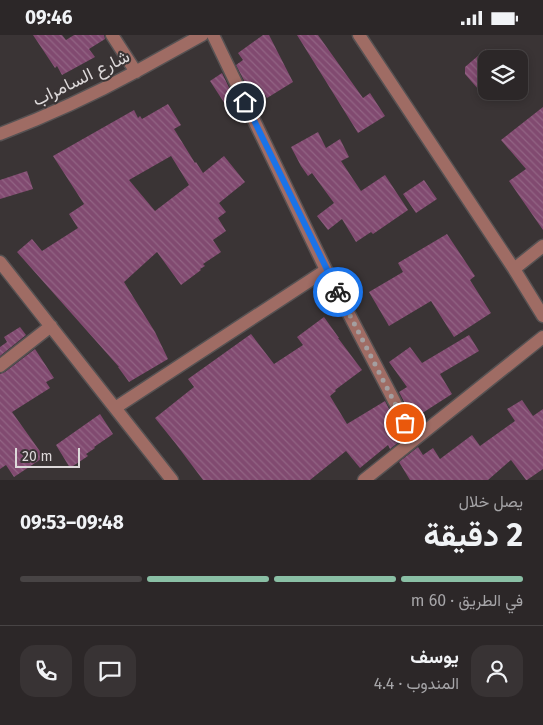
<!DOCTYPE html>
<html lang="ar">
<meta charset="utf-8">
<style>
:root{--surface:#2c2728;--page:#383334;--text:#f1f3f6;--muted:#a6a5a8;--line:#484445;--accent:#8abfa5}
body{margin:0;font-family:"Fira Sans",Vazirmatn,sans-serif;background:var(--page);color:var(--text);direction:rtl;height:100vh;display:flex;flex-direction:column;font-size:19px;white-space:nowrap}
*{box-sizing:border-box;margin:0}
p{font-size:16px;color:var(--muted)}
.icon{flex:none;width:28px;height:28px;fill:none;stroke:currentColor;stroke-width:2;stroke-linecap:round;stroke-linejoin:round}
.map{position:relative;height:445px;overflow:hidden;direction:ltr}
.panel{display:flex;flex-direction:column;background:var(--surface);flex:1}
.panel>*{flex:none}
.tools{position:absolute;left:478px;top:15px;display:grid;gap:10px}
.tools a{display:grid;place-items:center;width:50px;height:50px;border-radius:10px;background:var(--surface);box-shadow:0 2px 8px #0003,0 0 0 1px var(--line);font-size:25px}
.scale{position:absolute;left:15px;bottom:12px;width:65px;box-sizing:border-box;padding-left:5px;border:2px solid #ddd9da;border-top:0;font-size:14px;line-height:18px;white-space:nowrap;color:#ddd9da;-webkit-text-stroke:4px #3a3435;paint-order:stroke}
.pin{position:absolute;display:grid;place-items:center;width:42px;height:42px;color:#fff;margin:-21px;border:2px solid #fff;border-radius:50%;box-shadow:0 1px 5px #0007}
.courier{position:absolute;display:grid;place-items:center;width:50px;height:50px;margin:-25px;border:4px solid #1a73e8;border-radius:50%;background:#fff;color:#222;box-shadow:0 1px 6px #0007}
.summary em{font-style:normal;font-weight:700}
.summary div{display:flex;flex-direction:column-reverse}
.summary{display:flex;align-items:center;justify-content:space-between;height:85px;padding:0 20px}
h1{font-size:32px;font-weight:700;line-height:38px}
.bar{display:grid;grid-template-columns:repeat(4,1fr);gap:8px 5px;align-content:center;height:60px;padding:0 20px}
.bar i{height:6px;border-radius:4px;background:var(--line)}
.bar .selected{background:var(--accent)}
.bar p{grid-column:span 4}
.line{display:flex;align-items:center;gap:12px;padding:0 20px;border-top:1px solid var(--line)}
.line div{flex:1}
.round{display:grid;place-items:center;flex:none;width:52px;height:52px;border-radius:15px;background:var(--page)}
.status{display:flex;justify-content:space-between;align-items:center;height:35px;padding:0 25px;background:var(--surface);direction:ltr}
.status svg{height:14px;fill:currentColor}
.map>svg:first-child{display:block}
.building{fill:url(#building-back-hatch);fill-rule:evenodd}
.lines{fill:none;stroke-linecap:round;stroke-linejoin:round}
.minor-casing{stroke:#575253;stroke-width:15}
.minor{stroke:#9f6c64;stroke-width:12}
.done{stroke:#a49fa0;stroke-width:5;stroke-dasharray:0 9}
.route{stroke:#1a73e8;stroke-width:6}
.labels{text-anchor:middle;stroke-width:4;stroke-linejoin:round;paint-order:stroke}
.street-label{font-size:18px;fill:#ddd9da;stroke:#3a3435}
</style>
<div class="status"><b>09:46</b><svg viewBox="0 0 49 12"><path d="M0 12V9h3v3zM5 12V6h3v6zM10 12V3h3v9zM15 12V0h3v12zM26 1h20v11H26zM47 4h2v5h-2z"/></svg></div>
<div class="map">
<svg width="543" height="445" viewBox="0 0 543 445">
<defs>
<pattern id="building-back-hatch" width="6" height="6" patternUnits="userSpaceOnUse" patternTransform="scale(1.25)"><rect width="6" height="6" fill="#814a70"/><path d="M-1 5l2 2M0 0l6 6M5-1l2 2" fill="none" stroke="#926484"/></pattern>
</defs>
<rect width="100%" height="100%" fill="#3a3435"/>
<!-- building -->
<path class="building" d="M33 0H62L66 5 74 0H104L105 4 89 14 95 22 62 40 57 31 55 33Z
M263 0H269L293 47 267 63 260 52 249 55 236 30 243 25 238 18Z
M297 0H318L363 63 370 58 385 81 358 98Z
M486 14V63L465 39V32Z
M222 38 234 63 225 69 210 46Z
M168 69 181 90 174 94 195 128 196 127 203 138 224 121 245 147 219 168 226 177 218 183 226 196 213 205 221 217 203 229 205 231 200 234 201 235 181 250 157 217 124 247 155 297 168 324 129 347 118 332H119L17 217 32 204 42 216 78 193 69 179 84 169 53 121 134 75 138 83 140 81 142 84ZM171 121 189 150 155 176 129 145Z
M543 72V195L509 146 526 134 501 105Z
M318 97 326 113 340 104 349 122 341 126 361 156 385 140 408 175 373 199 371 197 356 207 342 184 328 195 317 181 334 168 312 138 308 141 301 131 291 112Z
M27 136 33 154 0 164V145Z
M424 145 437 164 416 178 403 159Z
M447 199 475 241 470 245 491 278 454 302 431 266 389 291 369 257 403 237 398 228Z
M324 282 339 303H338L362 335 335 355 336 356 330 361 347 389 385 366 404 403 390 414 388 410 360 433 346 416 310 445H203L176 409 155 383 194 352 188 344 251 299 274 329 303 310 297 302Z
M20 292 26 300 0 321V312L7 307 4 302Z
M469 300 479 316 440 339 452 359 413 384 399 357 407 352 389 327 410 312 422 328Z
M35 314 54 343 46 347 50 353 12 377 44 422 14 442 6 430 0 434V339L5 337Z
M522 365 533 381 543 374V434L527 445H526L511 425 488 445H410L399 427 418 412 423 420 433 413 440 424 472 400 480 411 515 386 507 374Z
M100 379 113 399 94 412 95 413 86 419 88 421 70 433 56 410Z"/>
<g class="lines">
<defs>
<path id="minor" d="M112 0 136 37
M213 0 326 235 414 404
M359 0 514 234 543 281
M0 99C47 81 93 60 137 36 159 24 180 12 202 0
M0 227 115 373 172 445
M514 234 543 211
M0 331 51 291
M115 373 326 235
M364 445 543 302"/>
</defs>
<!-- minor casing -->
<use href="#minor" class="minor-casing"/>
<!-- minor -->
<use href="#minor" class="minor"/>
</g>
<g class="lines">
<!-- done -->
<path class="done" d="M338 257 405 388"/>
<!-- route -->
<path class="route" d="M245 67 338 257"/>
</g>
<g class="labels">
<!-- street labels -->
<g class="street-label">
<text transform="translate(81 43) rotate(-26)" y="6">شارع السامراب</text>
</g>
</g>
</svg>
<div class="tools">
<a><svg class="icon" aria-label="layers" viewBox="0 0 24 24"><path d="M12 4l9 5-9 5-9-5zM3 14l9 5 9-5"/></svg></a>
</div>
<div class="scale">20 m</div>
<div class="pin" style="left:405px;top:388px;background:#ea580c"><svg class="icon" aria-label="bag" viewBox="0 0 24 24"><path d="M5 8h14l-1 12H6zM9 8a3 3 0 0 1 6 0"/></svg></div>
<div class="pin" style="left:245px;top:67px;background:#1f2937"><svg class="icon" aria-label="home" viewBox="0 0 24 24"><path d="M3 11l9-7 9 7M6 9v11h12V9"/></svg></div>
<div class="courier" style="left:338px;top:257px"><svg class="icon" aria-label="bike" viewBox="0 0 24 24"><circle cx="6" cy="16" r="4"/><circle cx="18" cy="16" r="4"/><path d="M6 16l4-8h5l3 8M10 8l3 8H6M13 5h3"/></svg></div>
</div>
<section class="panel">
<div class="summary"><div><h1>2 دقيقة</h1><p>يصل خلال</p></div><em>09:48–09:53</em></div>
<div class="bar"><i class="selected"></i><i class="selected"></i><i class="selected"></i><i></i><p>في الطريق · 60 m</p></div>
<div class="line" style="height:90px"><a class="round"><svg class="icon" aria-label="person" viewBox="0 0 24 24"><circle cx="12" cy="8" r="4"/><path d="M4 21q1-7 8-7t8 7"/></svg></a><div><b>يوسف</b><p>المندوب · 4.4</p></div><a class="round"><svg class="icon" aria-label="chat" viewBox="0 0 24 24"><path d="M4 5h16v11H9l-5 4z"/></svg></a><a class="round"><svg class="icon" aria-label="phone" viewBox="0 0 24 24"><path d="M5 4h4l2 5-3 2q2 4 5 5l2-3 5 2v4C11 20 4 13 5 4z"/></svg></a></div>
</section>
